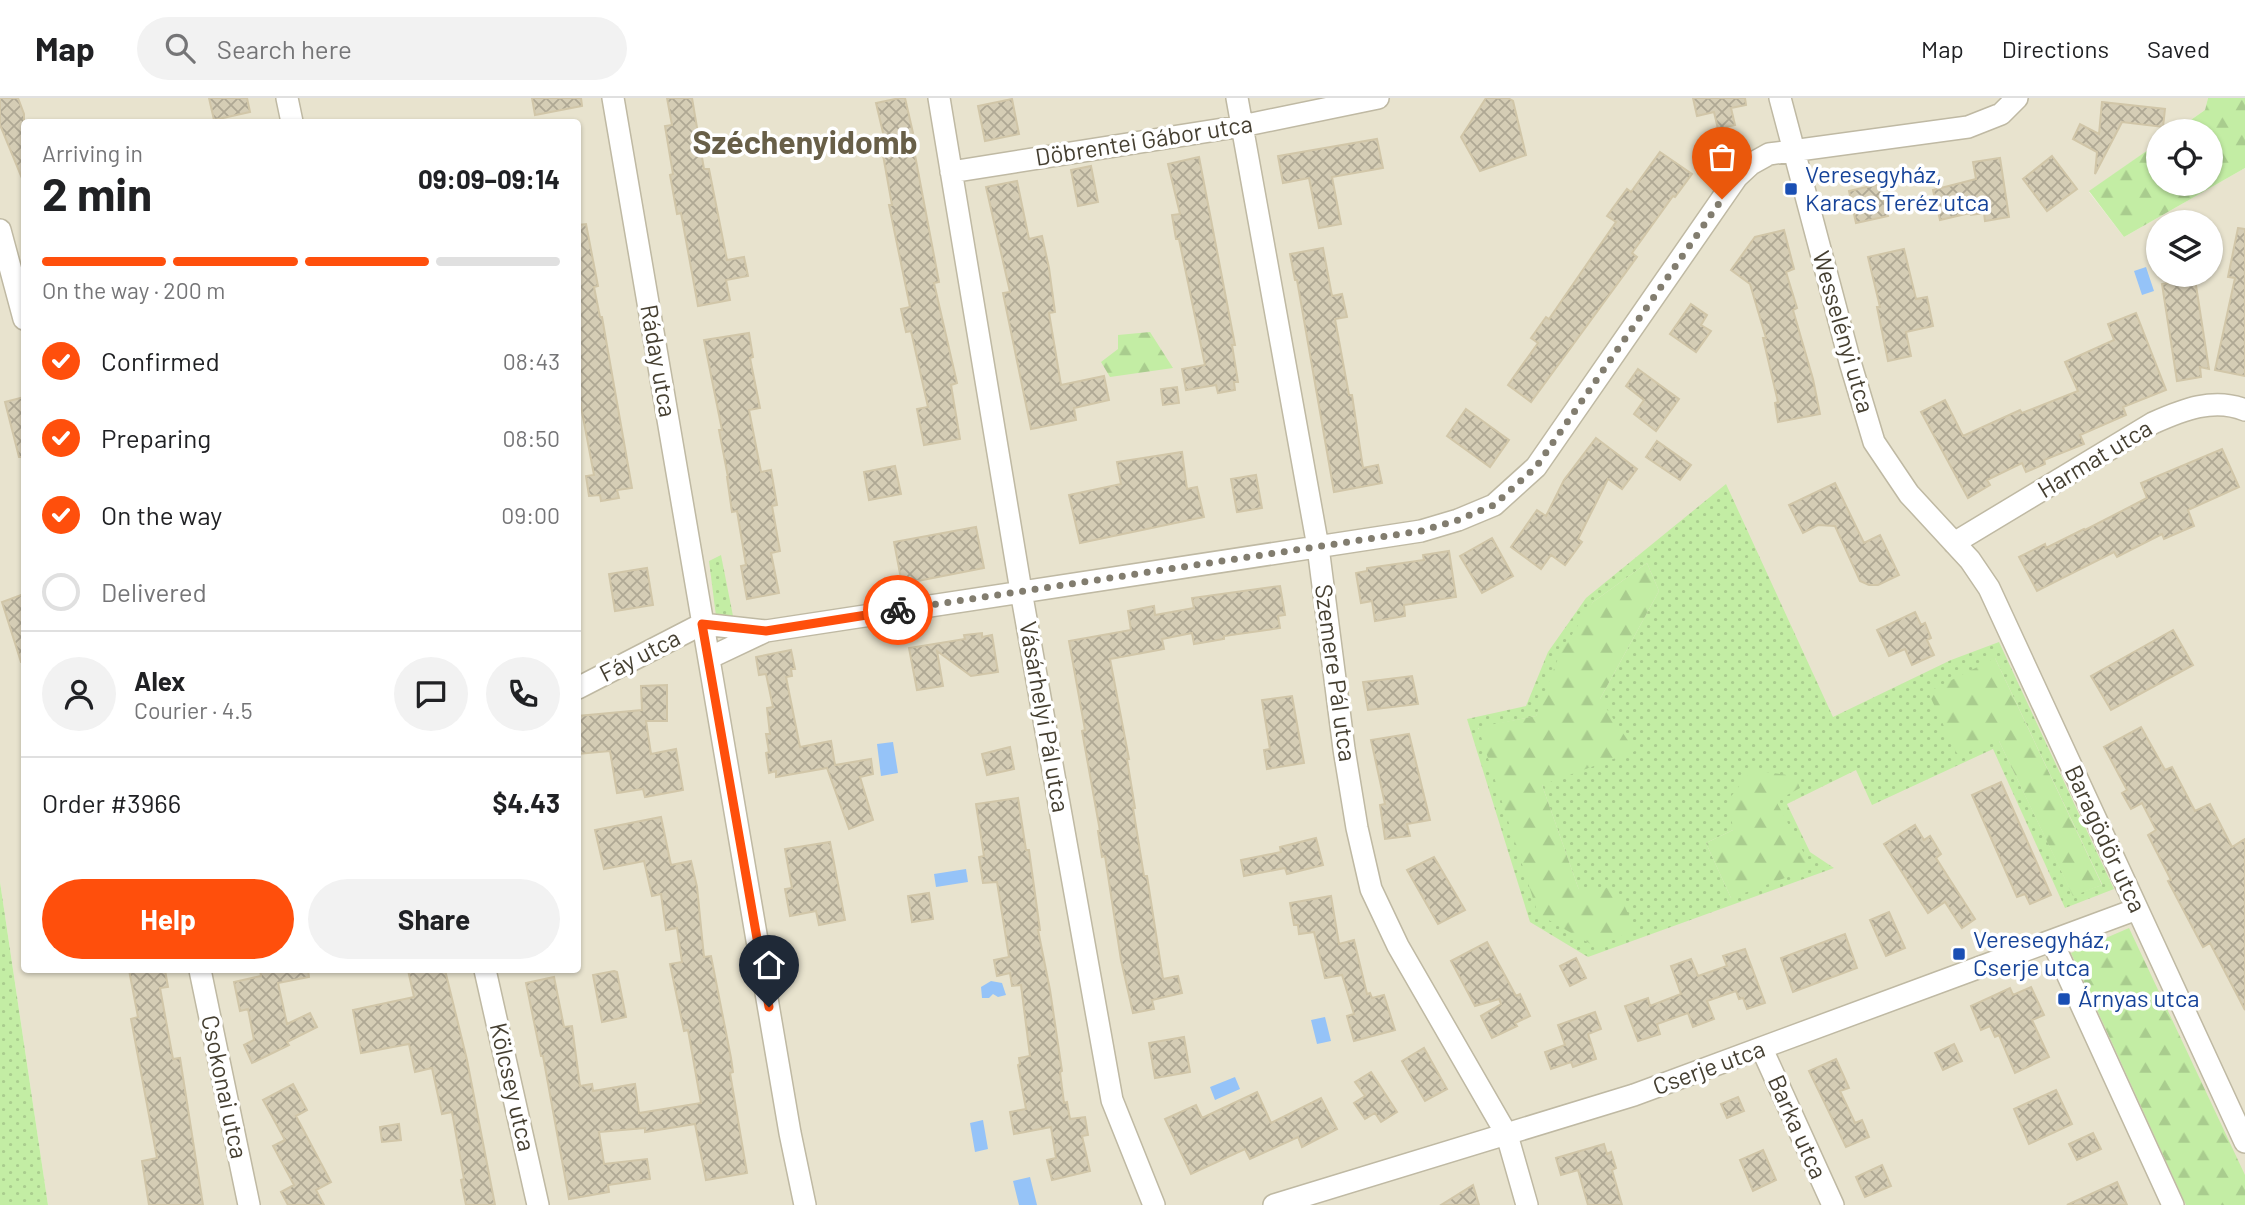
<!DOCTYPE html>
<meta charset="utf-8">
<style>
:root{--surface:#fff;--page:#f2f2f2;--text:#202124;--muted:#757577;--line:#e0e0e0;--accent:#ff4f0c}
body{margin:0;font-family:Barlow,sans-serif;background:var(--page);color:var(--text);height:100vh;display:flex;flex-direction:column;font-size:26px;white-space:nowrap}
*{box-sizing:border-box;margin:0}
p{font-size:23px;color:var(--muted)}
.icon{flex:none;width:38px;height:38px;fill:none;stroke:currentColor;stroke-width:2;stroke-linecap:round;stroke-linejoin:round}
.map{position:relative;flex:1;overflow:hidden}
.panel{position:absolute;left:21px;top:21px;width:560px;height:854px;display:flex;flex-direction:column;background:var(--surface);border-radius:7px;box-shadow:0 2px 5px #0004}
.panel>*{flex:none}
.fabs{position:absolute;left:2146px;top:21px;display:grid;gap:14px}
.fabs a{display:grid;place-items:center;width:77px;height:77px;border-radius:50%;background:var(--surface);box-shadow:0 2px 5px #0004;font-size:35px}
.pin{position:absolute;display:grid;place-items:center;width:60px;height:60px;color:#fff;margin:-72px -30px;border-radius:50% 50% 50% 0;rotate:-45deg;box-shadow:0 0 7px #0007}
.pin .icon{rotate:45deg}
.courier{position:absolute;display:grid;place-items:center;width:70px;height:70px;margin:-35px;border:5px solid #ff4f0c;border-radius:50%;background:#fff;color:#222;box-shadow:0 2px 9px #0007}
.summary em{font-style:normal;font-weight:700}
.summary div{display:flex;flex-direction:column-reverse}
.summary{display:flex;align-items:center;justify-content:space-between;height:119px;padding:0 21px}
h1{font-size:46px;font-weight:700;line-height:52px}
.bar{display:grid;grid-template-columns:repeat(4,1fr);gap:10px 7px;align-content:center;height:84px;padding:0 21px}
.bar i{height:9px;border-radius:5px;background:var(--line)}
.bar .current{background:var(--accent)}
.bar p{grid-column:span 4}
.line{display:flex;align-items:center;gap:18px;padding:0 21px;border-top:2px solid var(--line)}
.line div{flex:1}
.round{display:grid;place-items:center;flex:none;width:74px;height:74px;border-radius:37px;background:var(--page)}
ol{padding:0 21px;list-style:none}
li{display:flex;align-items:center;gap:21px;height:77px}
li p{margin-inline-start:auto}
li .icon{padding:7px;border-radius:50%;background:var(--accent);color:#fff;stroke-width:4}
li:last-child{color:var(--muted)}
li i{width:38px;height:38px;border:4px solid var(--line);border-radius:50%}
.button{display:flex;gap:14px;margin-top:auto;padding:14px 21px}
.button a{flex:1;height:80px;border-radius:42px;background:var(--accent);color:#fff;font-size:28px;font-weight:700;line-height:80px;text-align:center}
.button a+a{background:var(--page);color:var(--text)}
header{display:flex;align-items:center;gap:42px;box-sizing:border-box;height:98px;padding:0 35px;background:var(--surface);border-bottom:2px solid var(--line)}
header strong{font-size:33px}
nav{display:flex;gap:38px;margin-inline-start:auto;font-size:24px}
.search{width:490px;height:63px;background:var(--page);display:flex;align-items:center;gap:18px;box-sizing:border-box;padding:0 24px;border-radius:38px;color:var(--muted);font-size:26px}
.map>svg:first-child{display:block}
.residential{fill:#e8e3ce;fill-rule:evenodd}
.grass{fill:url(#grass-dots);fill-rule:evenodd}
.forest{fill:url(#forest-firs)}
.water{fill:#95c3f8}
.building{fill:url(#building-cross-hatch);stroke:#d1c6a8;stroke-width:2}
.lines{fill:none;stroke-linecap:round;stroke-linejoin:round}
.street-casing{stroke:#bfb9a3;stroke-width:24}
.street{stroke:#fff;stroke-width:21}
.done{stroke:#827d6f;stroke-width:7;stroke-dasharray:0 12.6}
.route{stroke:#ff4f0c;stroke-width:9}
.transit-dot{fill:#1a4fb4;stroke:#fff;stroke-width:2.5}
.labels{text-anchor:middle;stroke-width:7;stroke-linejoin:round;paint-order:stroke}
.street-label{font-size:24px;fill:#453f31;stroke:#fff}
.transit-label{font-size:24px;fill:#164399;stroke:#fff;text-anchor:start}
.district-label{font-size:32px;font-weight:bold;fill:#685f48;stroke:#fff}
</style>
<header>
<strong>Map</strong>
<div class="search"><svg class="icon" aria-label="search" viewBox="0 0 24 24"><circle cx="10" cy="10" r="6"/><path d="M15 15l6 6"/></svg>Search here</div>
<nav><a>Map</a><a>Directions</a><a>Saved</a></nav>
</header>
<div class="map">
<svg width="2245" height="1107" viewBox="0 0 2245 1107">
<defs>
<pattern id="grass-dots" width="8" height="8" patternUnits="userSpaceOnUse" patternTransform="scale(1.75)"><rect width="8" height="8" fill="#c3eda4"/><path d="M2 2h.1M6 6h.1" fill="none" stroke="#a9cc8e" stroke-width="1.8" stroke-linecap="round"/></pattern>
<pattern id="forest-firs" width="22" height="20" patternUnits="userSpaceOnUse" patternTransform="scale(1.75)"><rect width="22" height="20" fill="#c3eda4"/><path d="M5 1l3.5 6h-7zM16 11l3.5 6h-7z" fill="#a9cc8e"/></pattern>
<pattern id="building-cross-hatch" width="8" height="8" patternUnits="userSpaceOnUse" patternTransform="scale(1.75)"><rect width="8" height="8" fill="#d5cdb5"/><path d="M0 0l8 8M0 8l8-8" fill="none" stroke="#afa894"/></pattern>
</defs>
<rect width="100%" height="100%" fill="#f3f0e1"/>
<!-- residential -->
<path class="residential" d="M0 0H2208L2205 12 2175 33H2158V45L2089 94 2124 139 2245 70V1107H48L0 784ZM24 24H578V872H24ZM2158 124H2210V177H2158Z"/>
<!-- grass -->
<path class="grass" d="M1726 386 1833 619 1951 562 1999 544 2114 791 2065 810 1993 651 1872 707 1856 672 1787 706 1810 754 1834 770 1588 859 1530 824 1467 621 1526 608 1548 554 1586 500ZM1647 465 1659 493 1600 601 1542 687 1579 792 1478 630 1536 618 1593 504ZM1995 560 2102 786V787L2073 797 1999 643ZM1795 678 1775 703 1731 800 1706 745 1733 732Z
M721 457 733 518H716L709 463Z
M0 784 48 1107H0Z"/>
<!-- forest -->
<path class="forest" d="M2208 0H2245V70L2124 139 2089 93 2158 45V86H2210V33H2175L2205 12Z
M1150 234 1173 270 1110 279 1101 264 1118 251V237Z
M1647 465 1659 493 1600 601 1635 653 1542 687 1579 792 1616 789 1630 820 1632 834 1594 848 1538 816 1478 629 1536 618 1560 555 1593 504Z
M1995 560 2102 787 2073 798 1999 643 1957 656 1928 594Z
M1752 672 1795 678 1800 690 1776 703 1812 770 1731 800 1706 745 1733 732 1729 701Z
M2129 830 2245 1077V1107H2186L2071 855Z"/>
<!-- water -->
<path class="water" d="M2146 169 2154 193 2142 197 2134 173Z
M893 644 898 675 881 678 877 646Z
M966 771 968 784 936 789 934 776Z
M991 883 1002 885 1006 897 998 899 993 896 989 900H982L981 889Z
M1325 919 1331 943 1317 946 1311 922Z
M1235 979 1240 991 1215 1002 1210 989Z
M983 1022 988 1051 975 1054 970 1025Z
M1030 1079 1037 1107H1019L1013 1083Z"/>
<!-- building -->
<path class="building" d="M0 0H18L24 16V85L0 27Z
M209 0H247L250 14 214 22Z
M532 0H581L582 8 535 17Z
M667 0H692L704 71H709L727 162 744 159 748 178 726 182 730 202 698 208 681 115 677 116 670 77 673 76 665 28 672 27Z
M900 0H905L913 35 911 36 939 184 934 185 957 285 951 287 960 341 924 347 917 311 928 309 911 233 906 234 901 211 910 209 889 107H892L883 57 888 56 876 5Z
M1486 0H1508L1513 3 1526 57 1480 73 1461 39Z
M1693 0H1745L1746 7 1731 10 1735 27 1718 31 1714 14 1697 18Z
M1012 1 1019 36 985 43 978 8Z
M2102 4 2165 11 2163 29 2122 24 2095 76 2097 54 2073 41 2080 26 2099 36Z
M1377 41 1383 70 1332 79 1341 126 1319 130 1309 80 1283 85 1278 58Z
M1660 54 1692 76 1675 99 1673 98 1632 155 1637 159 1531 304 1508 287 1538 245 1531 240 1546 219 1549 221 1616 124 1607 118 1627 91 1631 94Z
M2052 58 2077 91 2047 113 2023 81Z
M1199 59 1235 247H1232L1238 284H1234L1235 292 1218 295 1216 287 1186 292 1182 271 1205 267 1179 141H1176L1172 117 1180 116 1168 66Z
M2000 60 2009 119 1985 123 1984 115 1971 117 1970 115 1940 122 1933 92 1976 81 1973 64Z
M1091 68 1098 104 1078 108 1071 72Z
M1017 83 1029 141 1042 138 1049 170 1055 214 1049 215 1061 287 1104 278 1109 302 1074 310 1076 322 1031 331 1003 195 1010 194 986 89Z
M1880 86 1888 118 1856 125 1849 93Z
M586 126 598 188 594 189 600 219H602L632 390 617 392 619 400 601 403 600 397 589 398 586 378 594 377 578 293V127Z
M2238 130 2245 131V278L2215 272 2235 180 2228 179Z
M1784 132 1794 171 1786 174 1797 210 1793 212 1813 281 1820 316 1778 324 1775 305 1778 304 1763 240H1766L1750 186 1731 172 1755 139Z
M1323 150 1332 198 1342 196 1347 219 1335 221 1349 297H1352L1363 370 1378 367 1382 385 1334 394 1297 182H1295L1290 156Z
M1904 151 1916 201 1927 199 1933 228 1906 234 1911 258 1888 263 1877 209H1880L1868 159Z
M2195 181 2209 271 2200 269 2201 279 2177 283 2162 186Z
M1691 206 1707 217 1701 227 1711 233 1696 254 1670 236Z
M2136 215 2166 292 2123 309 2126 317 2080 337 2084 346 2044 362 2045 366 2026 374 2022 365 1987 382 1990 387 1968 400 1921 314 1945 302 1963 338 2020 312 2022 315 2078 293 2065 264 2114 242 2108 226Z
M749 235 753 259 750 260 760 310 749 312 761 374 771 372 777 407 772 408 780 453 771 455 779 495 747 501 741 468 746 467 737 413 732 414 727 379H728L719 332H722L704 242Z
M1638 271 1679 301 1656 333 1634 316 1644 302 1626 288Z
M1177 289 1179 305 1163 307 1161 291Z
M24 299V359H19L5 304Z
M1466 311 1509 342 1490 369 1447 338Z
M1596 340 1637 371 1622 391 1608 381 1578 441 1582 444 1565 467 1551 457 1541 471 1511 449 1537 412 1546 418 1564 382Z
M1657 343 1691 367 1680 382 1646 359Z
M2222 351 2239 389 2188 412 2194 428 2164 441 2162 436 2117 459 2114 454 2037 493 2019 459 2045 446 2046 450 2084 431 2085 432 2147 400 2141 385Z
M1182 354 1187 391 1197 389 1204 419 1080 445 1069 397 1121 386 1117 364Z
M895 368 901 396 869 402 864 374Z
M1256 377 1262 410 1237 414 1231 381Z
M1835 385 1864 445 1880 437 1899 477 1878 487H1869L1860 483 1835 428 1818 427 1803 435 1789 407Z
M976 429 984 470 902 486 894 444Z
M1492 440 1513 478 1482 495 1460 458Z
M1449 453 1456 499 1404 507 1405 518 1375 523 1372 503 1361 505 1356 475 1367 473V470L1424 462 1423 457Z
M647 470 653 507 615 513 609 476Z
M1280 488 1285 517 1278 518 1280 530 1224 538V541L1194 546 1192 535 1162 541 1164 551 1110 561 1129 661H1127L1135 710H1133L1144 778H1147L1163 881 1178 878 1182 895 1152 902 1154 911 1133 915 1121 862 1105 758 1102 759 1098 733H1100L1082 633 1085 632 1069 543 1131 532 1128 513 1154 508 1155 517 1194 510 1192 500Z
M24 496V564H21L2 504Z
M1915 514 1921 527 1925 525 1931 540 1927 542 1934 557 1912 567 1905 551 1889 558 1877 532Z
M2173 532 2193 567 2111 612 2091 578Z
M982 535V539L992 537 998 574 971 578 937 553 943 588 917 592 909 550 965 541 964 537Z
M791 552 795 571H791L792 578 786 579 800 649 831 643 835 667 871 661 873 676 860 679 873 722 849 731 827 670 776 679V673L769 675 766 655 769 654 766 636H770L767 610 773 609 766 576 759 577 756 559Z
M1412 578 1418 606 1368 612 1363 584Z
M667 587V623H646L651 656 676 651 683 692 645 699 643 691 617 695 610 653 578 656V618L642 612 641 588Z
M1292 598 1304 665 1267 671 1264 652 1270 651 1262 602Z
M2141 629 2165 672 2172 669 2195 713 2210 706 2232 749 2245 741V912L2210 845 2203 849 2168 783 2171 782 2148 737 2156 732 2142 705 2131 711 2122 695 2127 692 2104 649Z
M1409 636 1430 722 1407 726 1410 738 1385 741 1380 707 1385 706 1371 642Z
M1010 649 1014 671 987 677 982 656Z
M2001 684 2051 797 2030 806 2025 796 2017 799 1972 697Z
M1018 700 1026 752H1029L1040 832H1038L1050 892 1062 973 1060 974 1064 1005 1067 1004 1070 1021 1085 1019 1088 1037 1082 1038 1090 1073 1052 1082 1047 1062 1056 1060 1051 1029 1014 1036 1010 1014 1026 1011 1018 967 1020 966 1019 960 1030 958 1021 887 1012 888 1010 875 997 878 994 862 1009 859 997 784 983 785 979 759 984 758 976 706Z
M661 719 671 767 691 763 697 789 704 859 711 858 731 960 733 974 730 975 747 1075 706 1082 695 1026 645 1034V1030L599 1034 604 1066 647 1061 650 1081 608 1087 609 1094 569 1101 543 958H541L526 885 554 879 564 929 572 928 580 988 592 986 593 993 635 986 639 1015 701 1005 688 932 684 933 670 866 682 864 677 830 666 832 661 796 652 798 644 763 604 771 595 732Z
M1915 727 1924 742 1930 738 1941 756 1936 760 1975 821 1962 830 1945 804 1928 815 1884 746Z
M1316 740 1323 767 1287 776 1285 770 1244 778 1241 762 1281 754 1280 749Z
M830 744 845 822 819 827 816 813 790 818 785 791 792 790 785 751Z
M1434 759 1465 812 1438 826 1407 772Z
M929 795 933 821 912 824 908 798Z
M1331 798 1339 846 1354 842 1367 896 1370 895 1372 900 1384 897 1395 932 1354 943 1347 918 1354 916 1342 877 1325 880 1314 834 1299 836 1298 827H1294L1290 805Z
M1889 814 1905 850 1886 858 1870 822Z
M1845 836 1857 870 1793 894 1781 860Z
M1487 844 1516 898 1520 896 1530 918 1515 925 1517 928 1492 940 1481 918 1501 906 1499 901 1475 908 1451 863Z
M1745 851 1765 905 1747 911 1743 900 1739 901 1736 893 1707 903 1714 921 1693 929 1688 915 1657 926 1660 936 1638 943 1625 908 1648 900 1650 908 1681 896 1671 868 1691 861 1698 878 1727 868 1723 858Z
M1576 860 1586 880 1570 888 1560 868Z
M129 872H165L168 889 160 890 173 961 180 960 203 1107H149L142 1063 157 1060 131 921 138 919Z
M260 872H308L309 879 278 885 287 926 310 915 317 929 287 944 289 947 252 965 244 947 254 942 248 911 240 913 234 884 261 878Z
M408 872H445L467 962 495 1107H466L461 1082 464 1081 452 1014 442 1016 432 970 415 974 409 946 361 955 353 912 414 899Z
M614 873 617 874 626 919 602 924 593 877Z
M2031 889 2044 917 2032 922 2049 959 2015 975 1999 937 1995 939 1990 928 1981 932 1971 908 2010 890 2013 897Z
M1595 914 1601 931 1588 936 1596 961 1573 969 1571 964 1551 971 1545 954 1565 947 1558 927Z
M1184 939 1190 974 1155 980 1149 945Z
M1954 946 1962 963 1943 972 1935 955Z
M1424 950 1447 991 1425 1003 1402 963Z
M1836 961 1849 990 1840 993 1855 1025 1862 1022 1869 1039 1846 1049 1809 973Z
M1371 974 1397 1014 1381 1024 1375 1015 1365 1021 1354 1005 1365 998 1355 984Z
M293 986 307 1012 296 1018 331 1084 316 1092 324 1107H288L281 1094 294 1087 273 1048 285 1042 263 1002Z
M2056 992 2072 1026 2029 1046 2014 1011Z
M1257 994 1271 1025 1321 1000 1337 1031 1302 1049 1298 1039 1250 1061 1245 1051 1191 1076 1165 1021 1196 1007 1202 1020Z
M1738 999 1744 1013 1727 1020 1721 1006Z
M399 1026 401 1042 382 1044 380 1029Z
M2093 1035 2101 1051 2077 1062 2069 1046Z
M1604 1046 1607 1056 1611 1054 1616 1070 1612 1072 1622 1107H1588L1578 1072 1561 1077 1556 1060Z
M1763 1052 1776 1082 1753 1093 1740 1062Z
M1882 1067 1891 1088 1865 1099 1856 1079Z
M2117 1084 2127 1107H2067Z
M1473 1087 1479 1107H1441Z"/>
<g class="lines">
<defs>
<path id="street" d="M287 0 292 24
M613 0 790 1035 805 1107
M939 0 1021 493 1112 1002 1154 1107
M1237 0 1318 449 1344 651 1357 730 1371 791 1398 848 1507 1037 1527 1107
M1780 0 1850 264 1874 344 1909 396 1970 462 1989 490 2245 1044
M951 74 1242 28 1378 0
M0 132 24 221
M1954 445 2153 325C2182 312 2214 299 2245 312
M702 526 766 533 1421 433 1458 422 1494 407 1536 369 1737 79 1751 66 1769 56 1968 29 2001 16 2017 0
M709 560 764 534
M578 590 702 526
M2052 843 2173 1107
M200 872 249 1107
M485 872 538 1107
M1762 951 1833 1107
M1274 1107 1634 997 2137 811"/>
</defs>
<!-- street casing -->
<use href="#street" class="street-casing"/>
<!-- street -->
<use href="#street" class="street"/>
</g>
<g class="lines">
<!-- done -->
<path class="done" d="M898 512 1421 433 1458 422 1494 407 1536 369 1722 101"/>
<!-- route -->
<path class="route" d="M769 909 702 526 766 533 898 512"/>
</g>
<!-- markers -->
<g class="transit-dot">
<rect x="1784" y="84" width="14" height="14" rx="3.5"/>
<rect x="1952" y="849" width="14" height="14" rx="3.5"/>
<rect x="2057" y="894" width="14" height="14" rx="3.5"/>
</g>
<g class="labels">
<!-- street labels -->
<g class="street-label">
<text transform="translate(1144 43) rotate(-9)" y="8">Döbrentei Gábor utca</text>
<text transform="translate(1843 234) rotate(74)" y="8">Wesselényi utca</text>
<text transform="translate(658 263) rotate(80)" y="8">Ráday utca</text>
<text transform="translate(2095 361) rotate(-31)" y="8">Harmat utca</text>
<text transform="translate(640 558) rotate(-27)" y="8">Fáy utca</text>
<text transform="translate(1335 575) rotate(82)" y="8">Szemere Pál utca</text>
<text transform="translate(1044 619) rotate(80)" y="8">Vásárhelyi Pál utca</text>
<text transform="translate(2105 741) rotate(65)" y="8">Baragödör utca</text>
<text transform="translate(1709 970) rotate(-20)" y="8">Cserje utca</text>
<text transform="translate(224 989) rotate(78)" y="8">Csokonai utca</text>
<text transform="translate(512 989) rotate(77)" y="8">Kölcsey utca</text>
<text transform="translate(1797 1029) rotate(66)" y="8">Barka utca</text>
</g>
<!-- transit labels -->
<g class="transit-label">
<text x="1805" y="85">Veresegyház,<tspan x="1805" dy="28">Karacs Teréz utca</tspan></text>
<text x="1973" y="850">Veresegyház,<tspan x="1973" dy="28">Cserje utca</tspan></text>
<text x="2078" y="909">Árnyas utca</text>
</g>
<!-- district labels -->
<g class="district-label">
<text x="805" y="56">Széchenyidomb</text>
</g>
</g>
</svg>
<div class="fabs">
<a><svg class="icon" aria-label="locate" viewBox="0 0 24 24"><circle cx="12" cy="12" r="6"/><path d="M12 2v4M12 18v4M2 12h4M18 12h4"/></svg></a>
<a><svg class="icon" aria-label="layers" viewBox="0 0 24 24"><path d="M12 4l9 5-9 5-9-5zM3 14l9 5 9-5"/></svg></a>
</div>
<div class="pin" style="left:1722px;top:101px;background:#ea580c"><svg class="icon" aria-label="bag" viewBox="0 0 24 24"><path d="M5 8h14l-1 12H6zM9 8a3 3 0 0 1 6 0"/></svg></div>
<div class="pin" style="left:769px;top:909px;background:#1f2937"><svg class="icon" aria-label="home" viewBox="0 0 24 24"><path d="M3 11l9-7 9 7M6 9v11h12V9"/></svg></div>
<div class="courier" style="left:898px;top:512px"><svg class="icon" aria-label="bike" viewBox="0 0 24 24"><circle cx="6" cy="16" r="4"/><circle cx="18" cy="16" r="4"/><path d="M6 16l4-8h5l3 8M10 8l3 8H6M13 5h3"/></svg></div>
<section class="panel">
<div class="summary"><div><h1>2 min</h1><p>Arriving in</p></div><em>09:09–09:14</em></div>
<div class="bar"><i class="current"></i><i class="current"></i><i class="current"></i><i></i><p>On the way · 200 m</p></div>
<ol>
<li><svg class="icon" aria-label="check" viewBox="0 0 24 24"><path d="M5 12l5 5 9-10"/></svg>Confirmed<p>08:43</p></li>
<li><svg class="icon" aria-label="check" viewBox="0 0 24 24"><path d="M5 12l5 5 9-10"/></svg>Preparing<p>08:50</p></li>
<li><svg class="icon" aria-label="check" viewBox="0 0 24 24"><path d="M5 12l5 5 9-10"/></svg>On the way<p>09:00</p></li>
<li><i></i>Delivered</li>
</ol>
<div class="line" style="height:126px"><a class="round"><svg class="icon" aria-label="person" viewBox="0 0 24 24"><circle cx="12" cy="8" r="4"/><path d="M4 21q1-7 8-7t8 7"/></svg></a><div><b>Alex</b><p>Courier · 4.5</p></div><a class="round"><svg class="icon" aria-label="chat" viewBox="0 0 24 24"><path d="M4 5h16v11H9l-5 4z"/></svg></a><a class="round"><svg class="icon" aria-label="phone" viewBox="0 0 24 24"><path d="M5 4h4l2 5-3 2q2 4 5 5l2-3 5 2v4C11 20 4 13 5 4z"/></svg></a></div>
<div class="line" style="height:91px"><div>Order #3966</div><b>$4.43</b></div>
<div class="button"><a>Help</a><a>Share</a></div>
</section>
</div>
